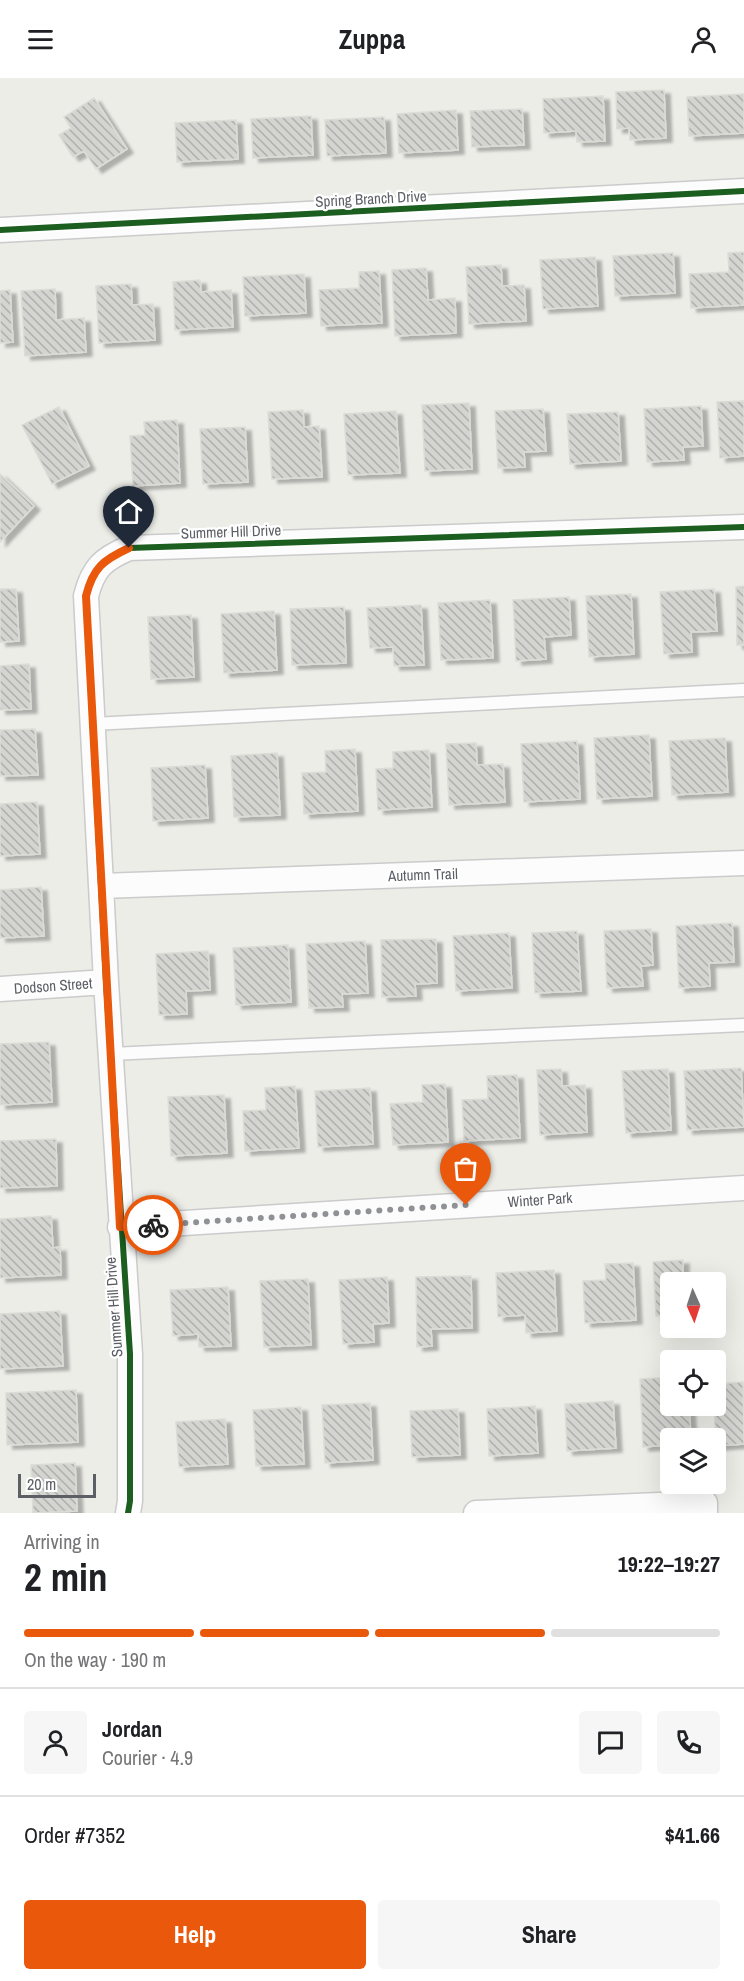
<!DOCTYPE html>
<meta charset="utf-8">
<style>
:root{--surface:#fff;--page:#f6f6f6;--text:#202124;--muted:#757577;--line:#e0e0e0;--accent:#ea580c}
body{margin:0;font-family:"Archivo Narrow",sans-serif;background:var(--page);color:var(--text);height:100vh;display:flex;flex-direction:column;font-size:22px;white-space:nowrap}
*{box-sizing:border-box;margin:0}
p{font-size:20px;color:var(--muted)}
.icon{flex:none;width:33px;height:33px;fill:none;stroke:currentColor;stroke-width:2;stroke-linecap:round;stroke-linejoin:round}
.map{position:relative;height:1435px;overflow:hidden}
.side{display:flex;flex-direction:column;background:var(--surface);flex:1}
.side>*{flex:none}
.needle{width:39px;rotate:177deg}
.controls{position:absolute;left:660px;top:1194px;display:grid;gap:12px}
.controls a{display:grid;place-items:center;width:66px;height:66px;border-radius:6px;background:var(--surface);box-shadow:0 6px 24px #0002;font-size:30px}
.scale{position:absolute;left:18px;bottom:15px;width:78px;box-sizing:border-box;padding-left:6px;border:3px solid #5d5f66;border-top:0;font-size:16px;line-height:21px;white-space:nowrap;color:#5d5f66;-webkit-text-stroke:4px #fff;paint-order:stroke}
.pin{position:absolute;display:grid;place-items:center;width:51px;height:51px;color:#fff;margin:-62px -26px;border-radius:50% 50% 50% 0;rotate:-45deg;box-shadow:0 0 6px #0007}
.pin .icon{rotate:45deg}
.courier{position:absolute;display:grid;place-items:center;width:60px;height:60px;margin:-30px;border:4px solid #ea580c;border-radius:50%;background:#fff;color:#222;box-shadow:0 2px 8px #0007}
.head em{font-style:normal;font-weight:800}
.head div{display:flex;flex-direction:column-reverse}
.head{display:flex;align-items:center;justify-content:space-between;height:102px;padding:0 24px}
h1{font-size:39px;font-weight:800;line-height:45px}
.bar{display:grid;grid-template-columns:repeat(4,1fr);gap:9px 6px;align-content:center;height:72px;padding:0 24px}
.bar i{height:8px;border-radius:4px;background:var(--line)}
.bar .on{background:var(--accent)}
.bar p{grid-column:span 4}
.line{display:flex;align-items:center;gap:15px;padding:0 24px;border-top:2px solid var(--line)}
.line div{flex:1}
.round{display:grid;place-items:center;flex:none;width:63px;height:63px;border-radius:6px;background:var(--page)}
.cta{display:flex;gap:12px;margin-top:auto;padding:12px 24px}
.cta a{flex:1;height:69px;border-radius:6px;background:var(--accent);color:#fff;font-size:24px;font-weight:800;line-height:69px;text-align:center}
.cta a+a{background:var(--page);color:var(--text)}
header{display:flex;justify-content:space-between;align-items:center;height:78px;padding:0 24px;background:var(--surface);font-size:27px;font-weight:800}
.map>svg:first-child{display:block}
.building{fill:url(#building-back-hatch);stroke:#dcdcd7;stroke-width:1.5;filter:url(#shadow)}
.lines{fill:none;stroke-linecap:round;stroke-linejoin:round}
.service-casing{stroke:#cacbca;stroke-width:15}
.minor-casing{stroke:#cacbca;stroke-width:27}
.service{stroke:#fcfcfc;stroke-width:12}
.minor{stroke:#fcfcfc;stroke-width:24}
.cycleway-casing{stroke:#fff;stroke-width:10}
.cycleway{stroke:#1b5e20;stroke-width:6}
.done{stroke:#8f9194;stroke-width:6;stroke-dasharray:0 10.8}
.route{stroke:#ea580c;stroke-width:8}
.labels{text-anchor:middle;stroke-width:4.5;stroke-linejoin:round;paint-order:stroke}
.street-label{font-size:15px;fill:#5d5f66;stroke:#fff}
</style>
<header><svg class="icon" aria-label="menu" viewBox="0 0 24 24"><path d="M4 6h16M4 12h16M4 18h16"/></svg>Zuppa<svg class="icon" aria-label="person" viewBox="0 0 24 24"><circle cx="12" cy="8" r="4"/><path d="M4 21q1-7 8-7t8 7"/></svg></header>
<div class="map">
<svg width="744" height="1435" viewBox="0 0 744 1435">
<defs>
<pattern id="building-back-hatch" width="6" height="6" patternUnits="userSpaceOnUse" patternTransform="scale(1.5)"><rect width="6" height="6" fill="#d4d4d1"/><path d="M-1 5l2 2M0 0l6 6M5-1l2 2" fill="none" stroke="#afafad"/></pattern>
<filter id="shadow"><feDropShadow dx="6" dy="4" stdDeviation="1.5" flood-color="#0004"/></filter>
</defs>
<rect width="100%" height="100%" fill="#edede8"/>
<!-- building -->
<path class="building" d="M664 12 666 60 630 62 629 50 617 51 616 14Z
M744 16V55L689 58 687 19Z
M603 18 605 63 577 64 576 53 544 55 543 21Z
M94 20 127 71 96 91 84 73 73 79 59 57 71 50 64 39Z
M522 31 524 67 472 69 470 33Z
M456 32 458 72 399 75 397 36Z
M311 38 313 77 253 80 251 41Z
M384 39 386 75 327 78 325 42Z
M236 42 238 81 177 84 175 45Z
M744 174V227L691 230 689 196 729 194 728 175Z
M673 175 675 215 615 218 613 178Z
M595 179 598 228 543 231 540 182Z
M501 187 502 208 524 207 526 243 469 246 466 189Z
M426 190 428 222 455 220 456 255 395 258 392 192Z
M379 193 382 245 321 248 319 212 359 210V194Z
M304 196 306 235 245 238 243 199Z
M200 202 201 214 231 212 233 249 175 252 173 204Z
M131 206 132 227 153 226 155 262 99 265 96 208Z
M55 211 56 242 84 240 86 274 25 278 21 213Z
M10 212 13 264 0 265V213Z
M744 323V378L720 380 717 324Z
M469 325 472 391 425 393 422 327Z
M701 328 703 368 683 369 684 382 647 384 644 331Z
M59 329 89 388 52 406 22 347Z
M543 331 546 373 524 374 525 389 498 390 495 333Z
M303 332 304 349 319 348 322 399 272 401 268 334Z
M396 333 400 395 348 397 344 336Z
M618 334 621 383 570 386 567 336Z
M177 342 180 405 133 408 130 358 145 357 144 344Z
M245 349 248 404 203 406 200 351Z
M0 396 34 428 0 464Z
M744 508V567H737L736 509Z
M0 511H16L19 563 0 564Z
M714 511 717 553 691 554 692 574 664 576 660 514Z
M631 516 634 576 589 579 586 518Z
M569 519 571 557 544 559 546 581 516 583 513 522Z
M490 522 493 580 441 582 438 525Z
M421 527 424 587 394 588 393 569 370 570 367 530Z
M344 529 346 585 292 587 290 531Z
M274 533 277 592 224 595 221 536Z
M191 537 194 599 151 601 148 539Z
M29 586 31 631 0 632V588Z
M35 651 38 697 0 698V652Z
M649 657 652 718 597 721 594 660Z
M725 660 728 714 672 717 669 663Z
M577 663 580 721 524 724 521 666Z
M476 665 477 687 503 686 505 724 449 727 446 666Z
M355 671 358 733 304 736 302 695 326 694 325 673Z
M429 672 432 729 378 732 376 691 393 690V674Z
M277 675 280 737 234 739 231 678Z
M205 687 208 740 153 743 151 690Z
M37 724 40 776 0 778V726Z
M41 809 44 858 0 860V812Z
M732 845 734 884 709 885 710 908 679 910 676 848Z
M651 851 653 887 641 888 643 908 607 910 604 853Z
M577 853 581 913 535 915 532 855Z
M509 855 512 910 456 913 453 858Z
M436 861 437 905 415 906 416 918 382 919 381 862Z
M365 863 368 915 342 916 343 929 309 930 306 866Z
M288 867 291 924 236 927 233 870Z
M208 873 210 912 186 913 187 936 159 937 156 876Z
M49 964 52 1024 0 1027V966Z
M741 990 744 1049 687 1052 684 993Z
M561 991 562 1008 585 1007 587 1054 540 1057 537 992Z
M668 991 671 1052 626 1055 622 993Z
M517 997 520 1060 464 1063 462 1022 488 1021 487 998Z
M445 1006 448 1064 393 1067 390 1026 423 1024 422 1007Z
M295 1008 299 1070 245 1073 243 1033 266 1032 265 1010Z
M370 1010 373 1066 318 1069 315 1013Z
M224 1017 227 1075 171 1078 168 1019Z
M56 1061 57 1108 0 1110V1063Z
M51 1138 53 1170 60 1169 61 1197 0 1200V1141Z
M683 1182V1197L700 1196 701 1204H670V1238H656L653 1184Z
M633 1185 636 1242 585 1245 583 1203 606 1202 605 1186Z
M554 1192 557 1253 526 1255 525 1237 498 1239 496 1195Z
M471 1198 472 1250 431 1251 432 1268 417 1269 416 1199Z
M387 1199 389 1245 373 1246 374 1264 343 1266 339 1202Z
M308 1201 311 1267 264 1269 260 1203Z
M228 1209 231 1268 199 1269 198 1256 173 1258 170 1212Z
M60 1233 63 1288 0 1291V1236Z
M670 1299V1328H689L691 1360H670V1367L643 1369 640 1301Z
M743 1304 744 1366 716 1368 714 1328H716V1306Z
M76 1312 78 1364 7 1367 6 1315Z
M613 1323 616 1370 567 1373 565 1326Z
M370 1325 373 1382 325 1385 322 1327Z
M535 1328 538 1375 489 1378 487 1331Z
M301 1329 304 1386 256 1388 253 1332Z
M458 1331 460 1377 412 1379 410 1333Z
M225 1341 228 1386 179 1389 176 1344Z
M75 1385 77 1433 33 1435 31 1387Z"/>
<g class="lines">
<defs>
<path id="service" d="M93 646 744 612
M111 976 744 947"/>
<path id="minor" d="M0 152 744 113
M101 808 744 785
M0 911 106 904
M120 1149 744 1110
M128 1435 130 1423V1276L106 904 86 518C93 490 103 481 129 470L744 449
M476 1435 705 1425V1435"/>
</defs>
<!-- service casing -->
<use href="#service" class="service-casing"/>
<!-- minor casing -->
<use href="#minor" class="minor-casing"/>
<!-- service -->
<use href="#service" class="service"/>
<!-- minor -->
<use href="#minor" class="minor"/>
<defs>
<path id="cycleway" d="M0 152 744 113
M128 1435 130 1423V1276L106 904 86 518C93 490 103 481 129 470L744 449"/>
</defs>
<!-- cycleway casing -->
<use href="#cycleway" class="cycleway-casing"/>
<!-- cycleway -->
<use href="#cycleway" class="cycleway"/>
</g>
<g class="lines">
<!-- done -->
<path class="done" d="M153 1147 466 1127"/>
<!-- route -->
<path class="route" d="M129 470C103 482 93 490 86 518L120 1149 153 1147"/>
</g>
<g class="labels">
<!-- street labels -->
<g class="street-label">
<text transform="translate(371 121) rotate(-3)" y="5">Spring Branch Drive</text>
<text transform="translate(231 454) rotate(-2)" y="5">Summer Hill Drive</text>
<text transform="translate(423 797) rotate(-2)" y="5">Autumn Trail</text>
<text transform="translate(53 908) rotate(-4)" y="5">Dodson Street</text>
<text transform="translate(540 1122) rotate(-4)" y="5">Winter Park</text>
<text transform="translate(114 1229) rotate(-94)" y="5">Summer Hill Drive</text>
</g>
</g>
</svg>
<div class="controls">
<a><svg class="needle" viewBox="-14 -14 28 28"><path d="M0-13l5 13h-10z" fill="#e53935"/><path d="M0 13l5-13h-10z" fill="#757577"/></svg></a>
<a><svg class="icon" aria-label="locate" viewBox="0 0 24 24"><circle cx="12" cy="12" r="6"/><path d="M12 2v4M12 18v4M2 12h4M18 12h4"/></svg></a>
<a><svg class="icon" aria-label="layers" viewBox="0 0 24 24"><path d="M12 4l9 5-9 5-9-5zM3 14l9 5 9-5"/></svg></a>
</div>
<div class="scale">20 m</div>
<div class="pin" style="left:466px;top:1127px;background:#ea580c"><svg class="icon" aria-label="bag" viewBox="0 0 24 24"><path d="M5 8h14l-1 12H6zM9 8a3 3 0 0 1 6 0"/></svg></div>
<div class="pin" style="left:129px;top:470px;background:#1f2937"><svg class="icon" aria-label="home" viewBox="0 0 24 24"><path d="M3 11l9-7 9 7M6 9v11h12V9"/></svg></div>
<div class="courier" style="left:153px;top:1147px"><svg class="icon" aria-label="bike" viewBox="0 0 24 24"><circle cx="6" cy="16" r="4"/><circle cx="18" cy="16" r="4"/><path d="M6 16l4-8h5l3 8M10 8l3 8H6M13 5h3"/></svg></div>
</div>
<section class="side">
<div class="head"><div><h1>2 min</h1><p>Arriving in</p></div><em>19:22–19:27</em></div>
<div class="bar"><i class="on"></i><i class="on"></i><i class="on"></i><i></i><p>On the way · 190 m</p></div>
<div class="line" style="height:108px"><a class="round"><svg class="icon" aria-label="person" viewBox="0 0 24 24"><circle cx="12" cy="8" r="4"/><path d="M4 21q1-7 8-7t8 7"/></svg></a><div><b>Jordan</b><p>Courier · 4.9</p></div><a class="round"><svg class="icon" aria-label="chat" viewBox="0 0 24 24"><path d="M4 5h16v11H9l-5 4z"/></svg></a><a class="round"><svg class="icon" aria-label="phone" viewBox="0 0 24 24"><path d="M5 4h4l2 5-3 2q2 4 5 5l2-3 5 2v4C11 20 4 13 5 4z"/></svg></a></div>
<div class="line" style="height:78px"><div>Order #7352</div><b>$41.66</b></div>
<div class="cta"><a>Help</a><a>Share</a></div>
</section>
